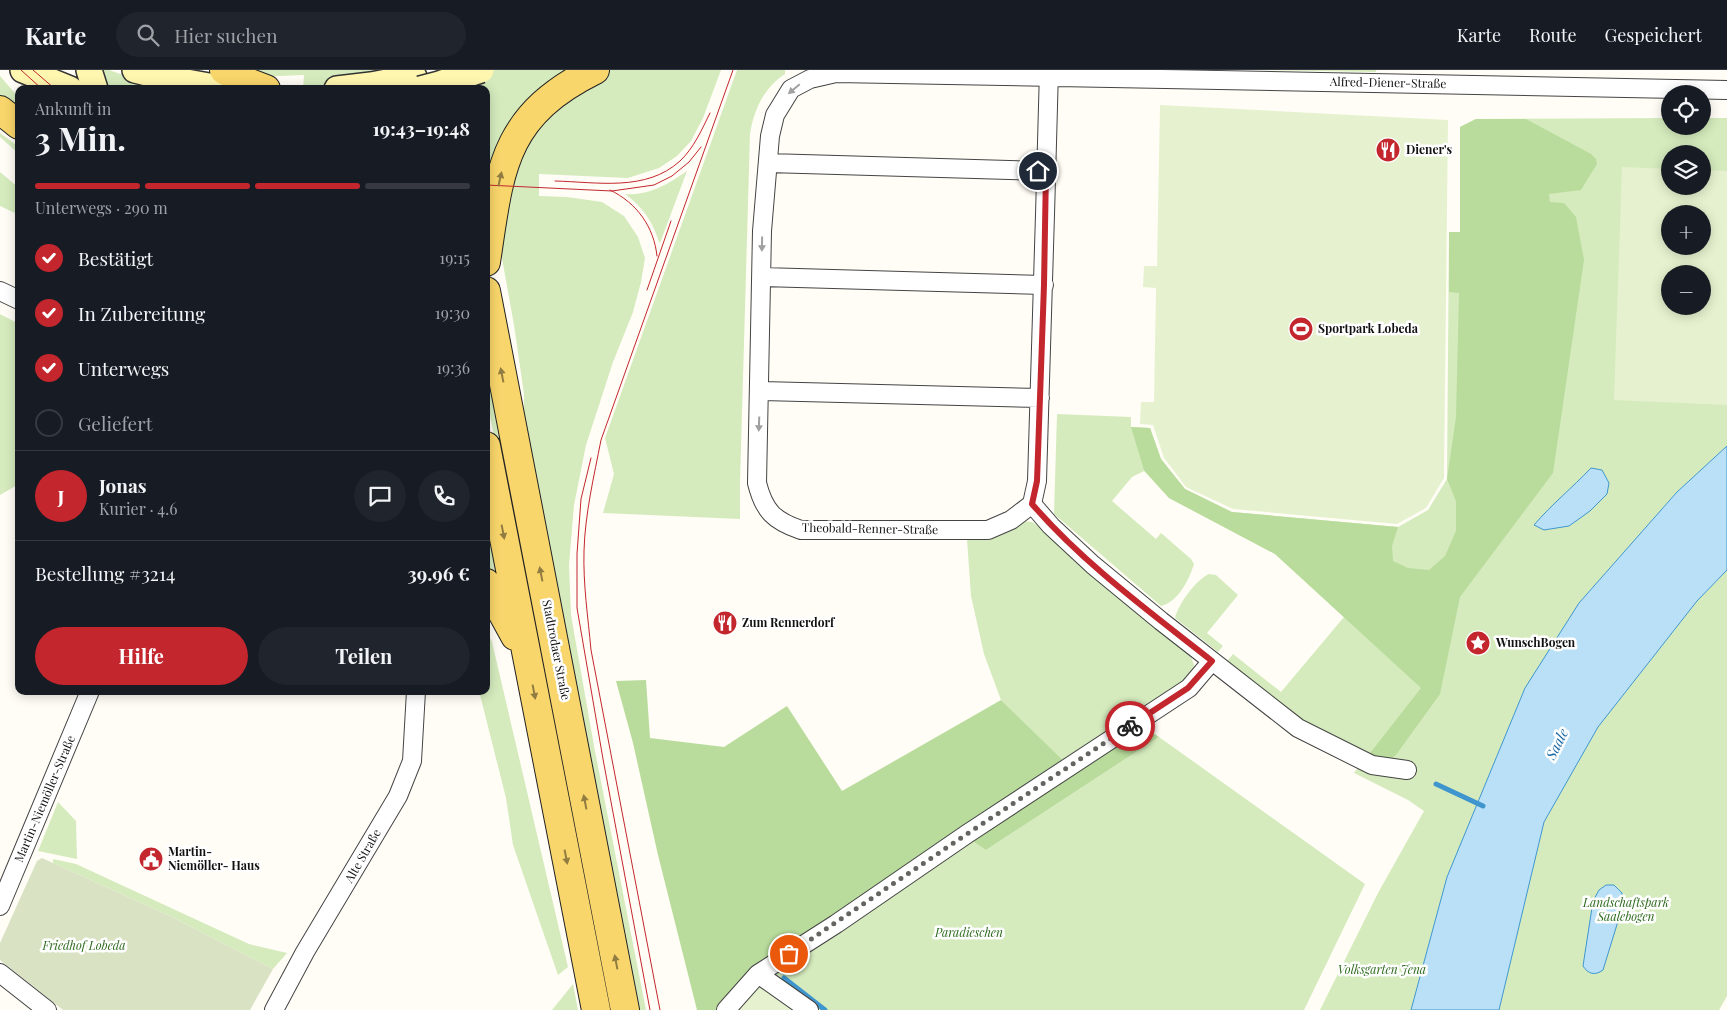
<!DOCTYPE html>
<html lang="de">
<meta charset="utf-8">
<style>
:root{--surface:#171b24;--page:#20242c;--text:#f1f3f6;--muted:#9ea1a6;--line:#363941;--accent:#c4262e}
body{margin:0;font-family:"Playfair Display",serif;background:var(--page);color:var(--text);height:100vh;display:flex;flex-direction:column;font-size:19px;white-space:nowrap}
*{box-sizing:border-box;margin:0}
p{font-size:16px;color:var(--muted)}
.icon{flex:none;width:28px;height:28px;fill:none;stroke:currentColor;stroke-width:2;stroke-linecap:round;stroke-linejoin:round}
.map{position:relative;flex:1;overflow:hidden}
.panel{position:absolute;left:15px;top:15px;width:475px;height:610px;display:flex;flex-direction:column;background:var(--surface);border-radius:10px;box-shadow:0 2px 12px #0003}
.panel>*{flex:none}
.tools{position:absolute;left:1661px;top:15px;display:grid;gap:10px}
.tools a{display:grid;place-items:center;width:50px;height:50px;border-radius:50%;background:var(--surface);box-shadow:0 2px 12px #0003;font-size:25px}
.pin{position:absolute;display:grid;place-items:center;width:42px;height:42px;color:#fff;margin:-21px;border:2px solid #fff;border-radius:50%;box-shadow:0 1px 5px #0007}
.courier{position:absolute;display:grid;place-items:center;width:50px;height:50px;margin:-25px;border:4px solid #c4262e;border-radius:50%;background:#fff;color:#222;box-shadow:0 1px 6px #0007}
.summary em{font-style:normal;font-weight:700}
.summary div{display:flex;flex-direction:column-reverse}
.summary{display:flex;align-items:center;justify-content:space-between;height:85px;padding:0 20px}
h1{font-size:32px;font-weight:700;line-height:38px}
.bar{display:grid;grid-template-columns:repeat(4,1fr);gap:8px 5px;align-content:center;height:60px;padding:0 20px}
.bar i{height:6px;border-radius:4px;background:var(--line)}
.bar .active{background:var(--accent)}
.bar p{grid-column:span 4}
.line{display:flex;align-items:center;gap:12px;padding:0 20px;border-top:1px solid var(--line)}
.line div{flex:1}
.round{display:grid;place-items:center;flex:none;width:52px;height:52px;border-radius:26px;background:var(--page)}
ol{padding:0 20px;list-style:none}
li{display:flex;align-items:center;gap:15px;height:55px}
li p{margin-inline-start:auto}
li .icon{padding:5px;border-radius:50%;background:var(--accent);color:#fff;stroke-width:4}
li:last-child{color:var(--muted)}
li i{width:28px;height:28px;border:2px solid var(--line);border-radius:50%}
.button{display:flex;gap:10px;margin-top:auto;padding:10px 20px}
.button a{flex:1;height:58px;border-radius:30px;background:var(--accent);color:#fff;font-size:20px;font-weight:700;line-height:58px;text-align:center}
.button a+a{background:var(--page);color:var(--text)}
header{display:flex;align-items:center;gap:30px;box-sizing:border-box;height:70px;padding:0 25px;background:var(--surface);border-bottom:1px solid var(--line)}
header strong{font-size:24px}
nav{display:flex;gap:28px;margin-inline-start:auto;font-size:18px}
.search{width:350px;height:45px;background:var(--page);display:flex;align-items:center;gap:12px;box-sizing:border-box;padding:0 18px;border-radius:28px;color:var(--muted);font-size:19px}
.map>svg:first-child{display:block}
.green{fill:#d5ebbd;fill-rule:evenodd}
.forest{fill:#b9dc9c}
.cemetery{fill:#d9e3c4}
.pitch{fill:#e6f2cf;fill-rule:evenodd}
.water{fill:#b9e0f7;stroke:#3f96cf}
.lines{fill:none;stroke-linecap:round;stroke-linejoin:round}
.stream{stroke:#3f96cf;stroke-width:5}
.street-casing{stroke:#444;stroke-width:20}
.secondary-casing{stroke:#333;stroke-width:28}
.primary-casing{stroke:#222;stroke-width:30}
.street{stroke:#fff;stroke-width:18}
.secondary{stroke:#fff6b0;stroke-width:25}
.primary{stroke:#f9d66b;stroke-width:28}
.tram{stroke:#c4262e;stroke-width:1}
.secondary-bridge-casing{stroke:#333;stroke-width:28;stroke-linecap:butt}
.secondary-bridge{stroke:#fff6b0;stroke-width:25}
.oneway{fill:#a0a0a0}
.oneway2{fill:#917d42}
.done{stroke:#646461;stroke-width:5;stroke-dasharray:0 9}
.route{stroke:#c4262e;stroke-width:6}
.labels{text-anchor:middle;stroke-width:5;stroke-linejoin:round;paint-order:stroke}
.street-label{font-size:12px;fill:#111;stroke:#fff}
.poi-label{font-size:12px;font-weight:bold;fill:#111;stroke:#fff;text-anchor:start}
.park-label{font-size:12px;font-style:italic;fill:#2f6b1f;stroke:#fff}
.water-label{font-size:14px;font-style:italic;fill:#1768a6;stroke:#fff}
</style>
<header>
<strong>Karte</strong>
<div class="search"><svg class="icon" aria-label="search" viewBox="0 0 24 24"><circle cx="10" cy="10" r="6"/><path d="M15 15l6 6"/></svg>Hier suchen</div>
<nav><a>Karte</a><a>Route</a><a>Gespeichert</a></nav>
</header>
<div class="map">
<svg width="1727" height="940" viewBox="0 0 1727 940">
<rect width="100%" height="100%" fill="#fffdf5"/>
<!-- green -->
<path class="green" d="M96 0H109L140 11 174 19H112L100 10Z
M243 0H402L406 19H303L304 5 256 7Z
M464 0H584L549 20 486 144V19H465Z
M606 0H721L703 48 691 71 677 86 659 98 628 108 539 104V126L567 127 602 132 624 146 638 167 645 188 641 212 633 242 613 292 586 375 574 435 569 495 571 545 594 676 646 940H635L524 349V324L514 255 501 183 500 159 523 68Z
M737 0H785V4C764 18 754 39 750 64L740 413V449L603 443 614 404 605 368Z
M1262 0H1376V2Z
M0 6 19 28V46L0 31Z
M1670 48V56H1702L1703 48H1727V376L1677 422 1579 533 1498 683 1480 730 1447 807 1411 940H1320L1378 823 1424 741 1408 730 1354 703 1366 687 1320 666 1224 595 1233 584 1281 622 1344 547 1275 484 1169 428 1144 401 1132 407 1112 431 1156 469 1161 463 1191 489 1194 494C1189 510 1178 532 1161 536L1054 444 1057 344 1131 347V357L1150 358 1161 389 1185 419 1232 442 1398 457 1428 440 1447 409 1449 162H1460V57L1476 49ZM1670 84H1702V116H1670ZM1670 144H1702V176H1670ZM1670 204H1702V236H1670Z
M0 63 19 77V84L0 67Z
M687 101 660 173 659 172C653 152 642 136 625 124 649 126 668 114 687 101Z
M0 102 19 118V145L0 136Z
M0 244 19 254V414L0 425Z
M486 277 616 940H605L486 324Z
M486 430 504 518 486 504Z
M1024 451 1032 452 1045 460 1190 584 1194 595 1192 606 1067 694 1001 630 984 584 971 526 967 469 990 467 1020 452Z
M1727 500V926L1719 940H1499L1544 752 1598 657 1697 531Z
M1209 504 1216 505 1238 525 1207 563 1223 576 1218 582 1175 548C1179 533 1196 510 1209 504Z
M486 559 492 572 568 897 558 905 513 775 506 728 479 621H486Z
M1159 667 1365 814 1304 940H815L775 907V903L969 769 986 780Z
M58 732 76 751 77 789 38 781Z
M53 789 76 794 249 874 287 883 273 899 170 846 53 793Z
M573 914 578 940H552Z"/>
<!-- forest -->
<path class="forest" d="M1476 49H1526L1591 84 1596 89 1597 94 1581 120 1549 124 1550 132 1564 133 1576 147 1584 190 1553 403 1460 527 1440 624 1396 685 1388 691 1367 687 1421 618 1275 484 1169 428 1144 400 1131 357 1150 358 1161 389 1185 419 1232 442 1398 457 1392 476 1393 491 1408 498 1429 500 1445 486 1456 461V431L1447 409 1456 347 1459 223 1449 222V162H1460V57Z
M646 610 650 668 724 677 787 636 842 721 1001 630 1067 694 719 940H697L658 785 633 673 616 611Z
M1142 656 1159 667 986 780 969 769Z"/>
<!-- cemetery -->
<path class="cemetery" d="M42 788 170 846 273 899 250 940H63L0 890V873L37 791Z"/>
<!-- pitch -->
<path class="pitch" d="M1160 35 1448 50 1444 408 1426 438 1397 454 1233 439 1186 417 1164 388 1153 355 1140 354 1141 332H1154L1156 218 1143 217 1144 196H1157Z
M1622 97 1670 99V116H1702L1703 100 1727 101V335L1614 330ZM1670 144H1702V176H1670ZM1670 204H1702V236H1670Z
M761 915 801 940H734L756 918Z"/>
<!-- water -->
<path class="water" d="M1727 376V500L1697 531 1598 657 1544 752 1499 940H1411L1447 807 1525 618 1579 533 1677 422Z
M1591 398 1602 400 1609 413 1607 424 1590 441 1569 456 1544 460 1534 455C1552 434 1572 418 1591 398Z
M1606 815H1614L1622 823 1623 835 1603 900C1595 906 1588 904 1583 896L1593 831 1599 820Z"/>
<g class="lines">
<!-- stream -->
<path class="stream" d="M1436 714 1483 736
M784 908 825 940"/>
<defs>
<path id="street" d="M1049 0C1045 137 1042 274 1037 411L1032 434 1011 450 988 460H801C774 451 764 441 757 413L762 161 770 66 775 45 791 19 810 9 836 3C1133 9 1430 13 1727 20
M768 93 1046 101
M762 207 1044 215
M0 221 19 230
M760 321 1040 328
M1032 434 1051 456 1093 495 1161 551 1298 658 1372 695 1407 700
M0 836 90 621
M0 903 47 940
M758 904 809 940
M274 940 305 882 398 726 412 691 416 621
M726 940 758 904 836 854 967 764 1189 618 1212 591"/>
<path id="secondary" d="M23 0 70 19
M89 0 95 19
M135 0 175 10 226 19
M337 19 371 15 414 7"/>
<path id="primary" d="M224 0 242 10 266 19
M0 40 19 55
M486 192C500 99 502 46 595 0
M486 221 625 940
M486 376 596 940
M486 513 515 566"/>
</defs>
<!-- street casing -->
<use href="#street" class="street-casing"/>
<!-- secondary casing -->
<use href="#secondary" class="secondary-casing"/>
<!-- primary casing -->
<use href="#primary" class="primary-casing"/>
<!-- street -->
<use href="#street" class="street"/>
<!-- secondary -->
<use href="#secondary" class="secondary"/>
<!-- primary -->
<use href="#primary" class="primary"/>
<!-- tram -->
<path class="tram" d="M21 0 42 19
M33 0 55 19
M555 111C597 112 646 122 680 91 694 78 702 59 710 43
M486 115 612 121 654 115 672 106 689 92 701 77
M610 120C637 133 654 157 657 186
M647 220 671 151
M591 388 581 429 577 484V538L603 689 650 940
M660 940 591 580C588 547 583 514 584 481 585 444 594 406 601 370L733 0"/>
<defs>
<path id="secondary-bridge" d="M420 19 439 14 481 0"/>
</defs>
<!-- secondary-bridge casing -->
<use href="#secondary-bridge" class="secondary-bridge-casing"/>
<!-- secondary-bridge -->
<use href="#secondary-bridge" class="secondary-bridge"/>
</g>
<!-- one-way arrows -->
<defs><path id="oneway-solid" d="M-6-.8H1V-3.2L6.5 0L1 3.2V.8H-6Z" transform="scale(1.25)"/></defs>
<g class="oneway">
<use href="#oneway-solid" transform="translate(794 19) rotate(140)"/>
<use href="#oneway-solid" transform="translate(762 174) rotate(91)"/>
<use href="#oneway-solid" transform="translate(759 354) rotate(92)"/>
</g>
<g class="oneway2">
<use href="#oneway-solid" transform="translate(500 109) rotate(-77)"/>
<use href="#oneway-solid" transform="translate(502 305) rotate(-101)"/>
<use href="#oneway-solid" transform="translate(503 462) rotate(79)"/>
<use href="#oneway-solid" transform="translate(541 504) rotate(-101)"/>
<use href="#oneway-solid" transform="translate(534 622) rotate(79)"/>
<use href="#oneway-solid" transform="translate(585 732) rotate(-101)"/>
<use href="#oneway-solid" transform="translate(566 787) rotate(79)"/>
<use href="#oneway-solid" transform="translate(616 892) rotate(-101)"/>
</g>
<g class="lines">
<!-- done -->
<path class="done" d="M789 884 967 764 1130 656"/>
<!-- route -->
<path class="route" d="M1038 101H1046L1044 215 1037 411 1032 434C1084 494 1150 542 1212 591L1188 618 1130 656"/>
</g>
<!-- icons -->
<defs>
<symbol id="restaurant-disc" viewBox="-11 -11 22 22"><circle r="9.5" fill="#c4262e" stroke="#fff"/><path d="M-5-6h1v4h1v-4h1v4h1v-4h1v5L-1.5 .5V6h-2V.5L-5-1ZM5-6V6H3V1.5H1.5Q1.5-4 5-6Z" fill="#fff"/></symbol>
<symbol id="stadium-disc" viewBox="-11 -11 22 22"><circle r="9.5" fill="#c4262e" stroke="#fff"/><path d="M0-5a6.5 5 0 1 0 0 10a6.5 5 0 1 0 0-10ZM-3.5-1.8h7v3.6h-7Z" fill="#fff"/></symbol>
<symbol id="sight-disc" viewBox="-11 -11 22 22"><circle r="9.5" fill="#c4262e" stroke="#fff"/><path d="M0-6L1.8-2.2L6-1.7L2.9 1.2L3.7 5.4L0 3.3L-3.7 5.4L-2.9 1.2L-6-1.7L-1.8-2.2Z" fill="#fff"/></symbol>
<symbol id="civic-disc" viewBox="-11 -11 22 22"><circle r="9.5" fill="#c4262e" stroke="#fff"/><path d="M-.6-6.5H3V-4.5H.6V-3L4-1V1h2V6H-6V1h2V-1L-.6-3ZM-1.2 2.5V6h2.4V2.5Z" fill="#fff"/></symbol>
</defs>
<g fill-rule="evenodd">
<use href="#restaurant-disc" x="1374" y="66" width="28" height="28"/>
<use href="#stadium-disc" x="1287" y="245" width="28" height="28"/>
<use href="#restaurant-disc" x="711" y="539" width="28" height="28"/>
<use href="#sight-disc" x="1464" y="559" width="28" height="28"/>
<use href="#civic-disc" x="137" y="775" width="28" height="28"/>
</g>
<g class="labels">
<!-- street labels -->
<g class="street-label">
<text transform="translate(1388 13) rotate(1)" y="4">Alfred-Diener-Straße</text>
<text transform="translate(870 459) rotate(1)" y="4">Theobald-Renner-Straße</text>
<text transform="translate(556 580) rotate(79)" y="4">Stadtrodaer Straße</text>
<text transform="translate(45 729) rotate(-67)" y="4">Martin-Niemöller-Straße</text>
<text transform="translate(363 786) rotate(-60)" y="4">Alte Straße</text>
</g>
<!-- poi labels -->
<g class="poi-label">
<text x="1406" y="84">Diener's</text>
<text x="1318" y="263">Sportpark Lobeda</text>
<text x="742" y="557">Zum Rennerdorf</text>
<text x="1496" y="577">WunschBogen</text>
<text x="168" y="786">Martin-<tspan x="168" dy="14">Niemöller- Haus</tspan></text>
</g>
<!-- park labels -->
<g class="park-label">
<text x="1626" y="837">Landschaftspark<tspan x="1626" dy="14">Saalebogen</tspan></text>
<text x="969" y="867">Paradieschen</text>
<text x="84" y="880">Friedhof Lobeda</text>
<text x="1382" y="904">Volksgarten Jena</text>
</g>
<!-- water labels -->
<g class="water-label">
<text transform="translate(1557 674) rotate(-63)" y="5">Saale</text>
</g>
</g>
</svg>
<div class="tools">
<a><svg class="icon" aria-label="locate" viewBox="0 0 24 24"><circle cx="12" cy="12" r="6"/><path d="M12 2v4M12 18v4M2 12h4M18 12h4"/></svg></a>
<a><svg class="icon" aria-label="layers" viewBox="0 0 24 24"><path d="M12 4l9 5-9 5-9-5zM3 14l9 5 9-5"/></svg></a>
<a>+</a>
<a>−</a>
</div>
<div class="pin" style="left:789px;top:884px;background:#ea580c"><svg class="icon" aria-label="bag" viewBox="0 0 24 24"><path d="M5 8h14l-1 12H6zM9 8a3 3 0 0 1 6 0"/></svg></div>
<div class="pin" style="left:1038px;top:101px;background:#1f2937"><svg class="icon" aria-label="home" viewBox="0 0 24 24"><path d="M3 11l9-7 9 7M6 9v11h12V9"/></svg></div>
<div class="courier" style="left:1130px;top:656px"><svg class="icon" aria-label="bike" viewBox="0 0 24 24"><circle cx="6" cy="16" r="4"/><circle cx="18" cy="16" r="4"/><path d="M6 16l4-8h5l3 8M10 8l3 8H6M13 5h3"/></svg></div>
<section class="panel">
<div class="summary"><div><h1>3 Min.</h1><p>Ankunft in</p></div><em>19:43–19:48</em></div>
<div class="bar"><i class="active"></i><i class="active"></i><i class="active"></i><i></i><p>Unterwegs · 290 m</p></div>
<ol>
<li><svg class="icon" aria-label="check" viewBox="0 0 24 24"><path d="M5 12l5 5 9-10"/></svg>Bestätigt<p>19:15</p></li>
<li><svg class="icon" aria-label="check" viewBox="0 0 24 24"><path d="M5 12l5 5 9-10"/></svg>In Zubereitung<p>19:30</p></li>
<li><svg class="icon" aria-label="check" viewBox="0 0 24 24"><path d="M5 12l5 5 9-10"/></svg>Unterwegs<p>19:36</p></li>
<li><i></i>Geliefert</li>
</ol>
<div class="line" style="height:90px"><b class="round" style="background:var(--accent);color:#fff">J</b><div><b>Jonas</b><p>Kurier · 4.6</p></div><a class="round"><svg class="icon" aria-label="chat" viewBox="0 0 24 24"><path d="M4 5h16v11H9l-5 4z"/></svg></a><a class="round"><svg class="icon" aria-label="phone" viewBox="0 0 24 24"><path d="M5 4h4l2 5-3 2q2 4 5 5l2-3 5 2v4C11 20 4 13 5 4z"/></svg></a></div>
<div class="line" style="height:65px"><div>Bestellung #3214</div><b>39.96 €</b></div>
<div class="button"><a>Hilfe</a><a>Teilen</a></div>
</section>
</div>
